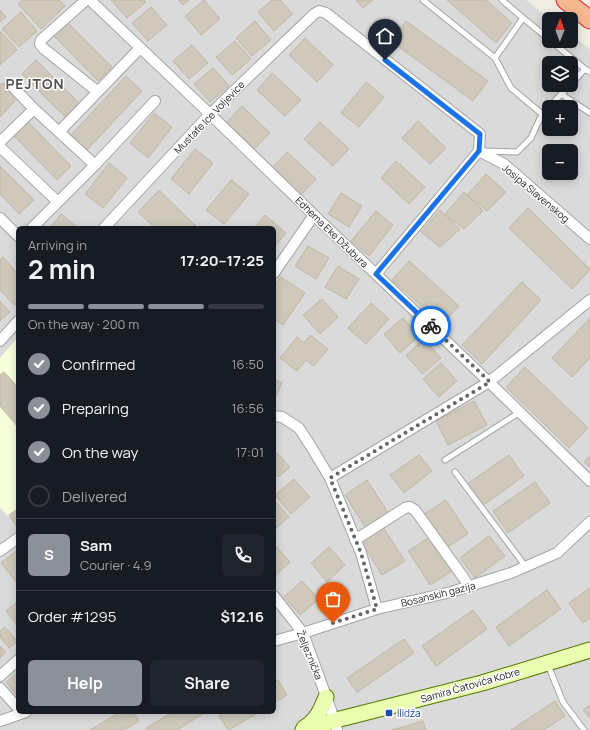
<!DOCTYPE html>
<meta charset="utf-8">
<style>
:root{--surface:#171b24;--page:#20242c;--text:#f1f3f6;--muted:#9ea1a6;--line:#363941;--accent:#8c9099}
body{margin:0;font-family:Manrope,sans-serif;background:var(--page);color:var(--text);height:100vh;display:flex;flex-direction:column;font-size:15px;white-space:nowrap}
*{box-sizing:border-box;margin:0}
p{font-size:13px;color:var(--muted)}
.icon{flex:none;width:22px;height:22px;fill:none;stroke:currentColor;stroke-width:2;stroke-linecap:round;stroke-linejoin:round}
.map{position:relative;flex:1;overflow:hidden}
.details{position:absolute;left:16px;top:226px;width:260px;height:488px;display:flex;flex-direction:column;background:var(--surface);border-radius:6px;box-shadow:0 2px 10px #0003}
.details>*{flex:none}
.needle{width:26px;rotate:1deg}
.fabs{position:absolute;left:542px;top:12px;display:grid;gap:8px}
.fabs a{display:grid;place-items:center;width:36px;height:36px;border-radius:6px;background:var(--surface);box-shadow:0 2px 10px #0003;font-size:20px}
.pin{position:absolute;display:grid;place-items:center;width:34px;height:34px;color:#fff;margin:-41px -17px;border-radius:50% 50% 50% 0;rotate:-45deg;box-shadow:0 0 4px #0007}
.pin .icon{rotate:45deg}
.courier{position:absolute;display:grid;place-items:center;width:40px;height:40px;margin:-20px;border:3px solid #1a73e8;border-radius:50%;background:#fff;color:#222;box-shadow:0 1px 5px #0007}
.overview em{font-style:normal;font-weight:700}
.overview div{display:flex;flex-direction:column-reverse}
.overview{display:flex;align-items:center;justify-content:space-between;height:68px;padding:0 12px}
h1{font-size:26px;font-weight:700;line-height:30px}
.bar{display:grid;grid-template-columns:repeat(4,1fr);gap:6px 4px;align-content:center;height:48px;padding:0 12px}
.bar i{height:5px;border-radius:3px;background:var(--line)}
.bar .on{background:var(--accent)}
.bar p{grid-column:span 4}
.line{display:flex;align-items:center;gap:10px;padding:0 12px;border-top:1px solid var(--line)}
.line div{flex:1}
.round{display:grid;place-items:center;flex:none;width:42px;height:42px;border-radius:6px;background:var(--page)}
ol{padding:0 12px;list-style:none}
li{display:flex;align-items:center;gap:12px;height:44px}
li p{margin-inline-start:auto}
li .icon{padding:4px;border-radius:50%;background:var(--accent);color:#fff;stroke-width:4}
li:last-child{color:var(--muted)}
li i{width:22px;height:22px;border:2px solid var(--line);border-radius:50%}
.action{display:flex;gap:8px;margin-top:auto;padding:8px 12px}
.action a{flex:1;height:46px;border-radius:6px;background:var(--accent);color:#fff;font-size:16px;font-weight:700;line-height:46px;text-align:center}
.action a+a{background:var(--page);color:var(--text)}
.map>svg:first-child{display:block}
.residential{fill:#dbdada;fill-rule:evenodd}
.education{fill:#f7ffdb}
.building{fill:#cfc8bb;stroke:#c2b7a4}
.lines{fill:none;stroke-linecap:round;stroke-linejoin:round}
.service-casing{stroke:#a4a4a4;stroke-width:7}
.minor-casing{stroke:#a4a4a4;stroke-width:12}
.secondary-casing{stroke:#527800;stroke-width:17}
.trunk-casing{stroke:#e51833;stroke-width:19}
.service{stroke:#fff;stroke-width:5}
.minor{stroke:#fff;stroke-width:10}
.secondary{stroke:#eafeb2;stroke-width:15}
.trunk{stroke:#f6b88e;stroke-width:17}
.done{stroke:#666662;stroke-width:4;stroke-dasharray:0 7.2}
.route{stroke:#1a73e8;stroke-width:5}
.transit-dot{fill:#1a4fb4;stroke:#fff;stroke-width:1.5}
.labels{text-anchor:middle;stroke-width:3;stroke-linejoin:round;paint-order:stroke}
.street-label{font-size:10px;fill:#1d1d1d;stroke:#fff}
.transit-label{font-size:10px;fill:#164399;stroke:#fff;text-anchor:start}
.district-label{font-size:14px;font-weight:bold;letter-spacing:1px;fill:#505050;stroke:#fff}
</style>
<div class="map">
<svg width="590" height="730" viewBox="0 0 590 730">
<rect width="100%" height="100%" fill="#efeee2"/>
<!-- residential -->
<path class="residential" d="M0 0H526L550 19H549V41H571V35L590 49V730H0ZM549 63H571V85H549ZM549 107H571V129H549ZM549 151H571V173H549ZM18 228H274V712H18Z"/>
<!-- education -->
<path class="education" d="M18 337V509L9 517 0 508V358Z"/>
<!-- building -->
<path class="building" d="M23 0H59L65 6 41 29 18 4Z
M111 0H144L146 2 127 18Z
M178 0H189L183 5Z
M204 0 220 19 201 35 185 16Z
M272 0H280L293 14 274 31 258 12Z
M356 0H373L363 8Z
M447 0H486L512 23 496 43Z
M151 7 167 25 148 41 132 23Z
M0 10 6 17 0 22Z
M21 12 37 31 19 47 2 29Z
M255 21 271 40 252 56 236 38Z
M406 21 488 81 473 101 391 41Z
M68 23 112 67 98 81 54 36Z
M0 32H1L17 50 0 65Z
M305 38 333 65 317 82 289 55Z
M235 41 251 59 232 75 216 57Z
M192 45 208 63 189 79 173 61Z
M36 60 80 104 66 118 22 74Z
M213 68 229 86 210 102 194 84Z
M272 73 301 100 285 116 257 90Z
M126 76 142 91 86 151 70 136Z
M366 82 384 97 359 127 341 113Z
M2 83 18 98 0 117V85Z
M242 106 270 133 254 149 226 123Z
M154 113 172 127 148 158 130 143Z
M418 121 446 148 430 164 402 138Z
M28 122 71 166 57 180 14 136Z
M320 122 349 149 333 166 304 139Z
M195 149 213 163 189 194 171 179Z
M287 152 316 179 300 196 271 169Z
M396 161 425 187 409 204 381 178Z
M109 163 127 178 103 208 85 194Z
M0 166 34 200 19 214 0 194Z
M486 174 506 192 487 211 467 195Z
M231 180 249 194 224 224 206 210Z
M159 190 198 228H155L138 212Z
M464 192 483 211 464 229 445 214Z
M341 193 362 206 349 227 328 214Z
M528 208 590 269V270L572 289 509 228Z
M440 210 460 229 440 247 421 232Z
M376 211 393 225 369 256 351 241Z
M61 214 78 228H50Z
M265 215 286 233 274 247V228H254Z
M308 246 329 258 316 279 295 266Z
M3 257 18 274V302L14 305 0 290V260Z
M409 261 459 306 442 324 392 280Z
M338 266 359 279 346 299 325 287Z
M281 277 305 293 283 325 274 319V286Z
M522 282 541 300 482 364 462 345Z
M322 299 338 317 320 334 303 315Z
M0 301 10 312 0 321Z
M371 303 389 319 366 344 348 328Z
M403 318 419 336 400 353 384 334Z
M590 318V358L572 377 552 358Z
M310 335 328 349 314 366 306 360 297 371 280 358 297 337 304 343Z
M424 339 441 358 422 374 406 355Z
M441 363 457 381 439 397 423 379Z
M525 367 588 428 569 448 506 387Z
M4 372 18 387V427L0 406V375Z
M274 379 282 383 274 400Z
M474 401 487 425 448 445 436 421Z
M277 453 290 467 278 477 274 472V456Z
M419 455 432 471 404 493 390 475Z
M509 455 524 476 482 506 467 484Z
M590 456V467L584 462Z
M294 479 310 497 291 514 275 495Z
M367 480 389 514 366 528 345 495Z
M535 482 550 503 508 533 493 511Z
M274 500 289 517 274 530Z
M446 500 468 534 446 548 424 514Z
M18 509V528L9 515Z
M383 527 405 561 382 575 361 541Z
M489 536 505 556 475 578 460 558Z
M430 537 452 571 430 585 408 551Z
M274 544 290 562 274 577Z
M329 547 345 565 327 582 311 563Z
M16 551 18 553V584L1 563Z
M302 581 319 599 300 615 284 597Z
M338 583 351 599 331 613 320 598Z
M590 588V618L583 623 569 603Z
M547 590 561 609 509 646 496 627Z
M18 601V626L6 611Z
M473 610 487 629 436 666 422 646Z
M5 627 17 641 9 648 0 637V631Z
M404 639 414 653 357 692 347 678Z
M0 646 6 652 0 658Z
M18 672V697L6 682Z
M278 680 287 695 274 703V682Z
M555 701 565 716 544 730H511Z
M590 705V718L583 710Z
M120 712H133L139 721 124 730H90Z
M173 712H206L177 730H148L146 728Z
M225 712H259L229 730H228L219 716Z
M423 721 426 730H392Z"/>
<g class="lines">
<defs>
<path id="service" d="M423 0 495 58 511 88 542 114 531 138 517 152 484 151
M523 18 549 39
M551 41 585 69 590 72
M495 58 523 18 502 0
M571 84 585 69
M561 94 590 113
M542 114 570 85
M445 460 520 412
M455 472 526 567
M548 665 563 702 584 730"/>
<path id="minor" d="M86 0 41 40 40 44 43 48 98 92
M90 0 210 114 314 215 489 382 590 481
M10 84 34 109 95 165 155 101
M59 132 140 48
M0 142 34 109
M0 147 58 202
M479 151 504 164 590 239
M0 218 18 236
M32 228 95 165
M104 228 210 114 314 14 319 11 326 13 480 134 479 151 376 274
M274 273 314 215
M0 341 18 321
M274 416 282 417 299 428 310 445 330 478 361 553 377 609
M330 478 489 382 590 300
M355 540 405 508 410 507 415 510 463 577 469 587
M0 551 18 538
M274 596 303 633 330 707 337 730
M274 641 303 633 377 609 451 592 511 573 557 553 590 522
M0 676 18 660
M0 688 18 708
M0 721 26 712"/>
<path id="secondary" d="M304 728C317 720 321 710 326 697
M303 730 340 719 482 683 590 650"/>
<path id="trunk" d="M565 0 590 20"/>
</defs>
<!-- service casing -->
<use href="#service" class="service-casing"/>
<!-- minor casing -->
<use href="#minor" class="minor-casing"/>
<!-- secondary casing -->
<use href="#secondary" class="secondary-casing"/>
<!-- trunk casing -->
<use href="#trunk" class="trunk-casing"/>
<!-- service -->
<use href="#service" class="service"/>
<!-- minor -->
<use href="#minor" class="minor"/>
<!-- secondary -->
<use href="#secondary" class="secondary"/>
<!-- trunk -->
<use href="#trunk" class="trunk"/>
</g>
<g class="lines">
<!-- done -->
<path class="done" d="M333 623 377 609 361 553 330 478 490 382 431 326"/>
<!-- route -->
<path class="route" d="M385 60 480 134 479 151 376 274 431 326"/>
</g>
<!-- markers -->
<rect class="transit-dot" x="385" y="709" width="8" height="8" rx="2"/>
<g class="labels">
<!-- street labels -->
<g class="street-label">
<text transform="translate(209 117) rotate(-46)" y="4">Mustafe Ice Voljevice</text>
<text transform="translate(536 193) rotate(40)" y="4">Josipa Slavenskog</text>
<text transform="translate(332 232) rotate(44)" y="4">Edhema Eke Džubura</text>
<text transform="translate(438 594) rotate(-14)" y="4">Bosanskih gazija</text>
<text transform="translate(310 655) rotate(68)" y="4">Željeznička</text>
<text transform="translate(470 685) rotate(-16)" y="4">Samira Ćatovića Kobre</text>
</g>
<!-- transit labels -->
<g class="transit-label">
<text x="397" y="717">Ilidža</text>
</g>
<!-- district labels -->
<g class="district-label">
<text x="35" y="89">PEJTON</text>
</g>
</g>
</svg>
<div class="fabs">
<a><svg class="needle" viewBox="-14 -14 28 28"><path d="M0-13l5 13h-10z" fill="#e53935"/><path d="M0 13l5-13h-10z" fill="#9ea1a6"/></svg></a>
<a><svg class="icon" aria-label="layers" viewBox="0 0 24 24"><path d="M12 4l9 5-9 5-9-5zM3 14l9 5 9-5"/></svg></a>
<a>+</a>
<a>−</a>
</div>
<div class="pin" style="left:333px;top:623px;background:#ea580c"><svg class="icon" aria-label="bag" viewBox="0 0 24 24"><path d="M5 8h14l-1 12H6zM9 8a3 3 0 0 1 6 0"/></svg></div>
<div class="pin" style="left:385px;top:60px;background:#1f2937"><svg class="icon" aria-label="home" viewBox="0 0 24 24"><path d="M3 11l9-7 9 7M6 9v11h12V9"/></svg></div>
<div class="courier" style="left:431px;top:326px"><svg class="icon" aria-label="bike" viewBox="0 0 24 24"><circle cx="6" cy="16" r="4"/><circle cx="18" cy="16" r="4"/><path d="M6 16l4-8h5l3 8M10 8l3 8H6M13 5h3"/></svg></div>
<section class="details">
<div class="overview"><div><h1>2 min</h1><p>Arriving in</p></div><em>17:20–17:25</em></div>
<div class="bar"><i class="on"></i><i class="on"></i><i class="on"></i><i></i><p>On the way · 200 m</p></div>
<ol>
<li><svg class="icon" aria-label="check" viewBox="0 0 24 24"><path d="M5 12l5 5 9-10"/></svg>Confirmed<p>16:50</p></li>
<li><svg class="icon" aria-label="check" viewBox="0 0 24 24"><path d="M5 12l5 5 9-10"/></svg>Preparing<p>16:56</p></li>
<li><svg class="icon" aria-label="check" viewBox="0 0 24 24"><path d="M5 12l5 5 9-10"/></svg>On the way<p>17:01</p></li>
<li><i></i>Delivered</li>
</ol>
<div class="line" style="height:72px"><b class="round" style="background:var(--accent);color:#fff">S</b><div><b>Sam</b><p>Courier · 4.9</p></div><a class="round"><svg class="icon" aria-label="phone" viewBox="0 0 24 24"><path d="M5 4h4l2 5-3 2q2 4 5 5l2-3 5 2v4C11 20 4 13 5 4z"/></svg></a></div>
<div class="line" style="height:52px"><div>Order #1295</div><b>$12.16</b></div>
<div class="action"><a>Help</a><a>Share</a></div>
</section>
</div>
